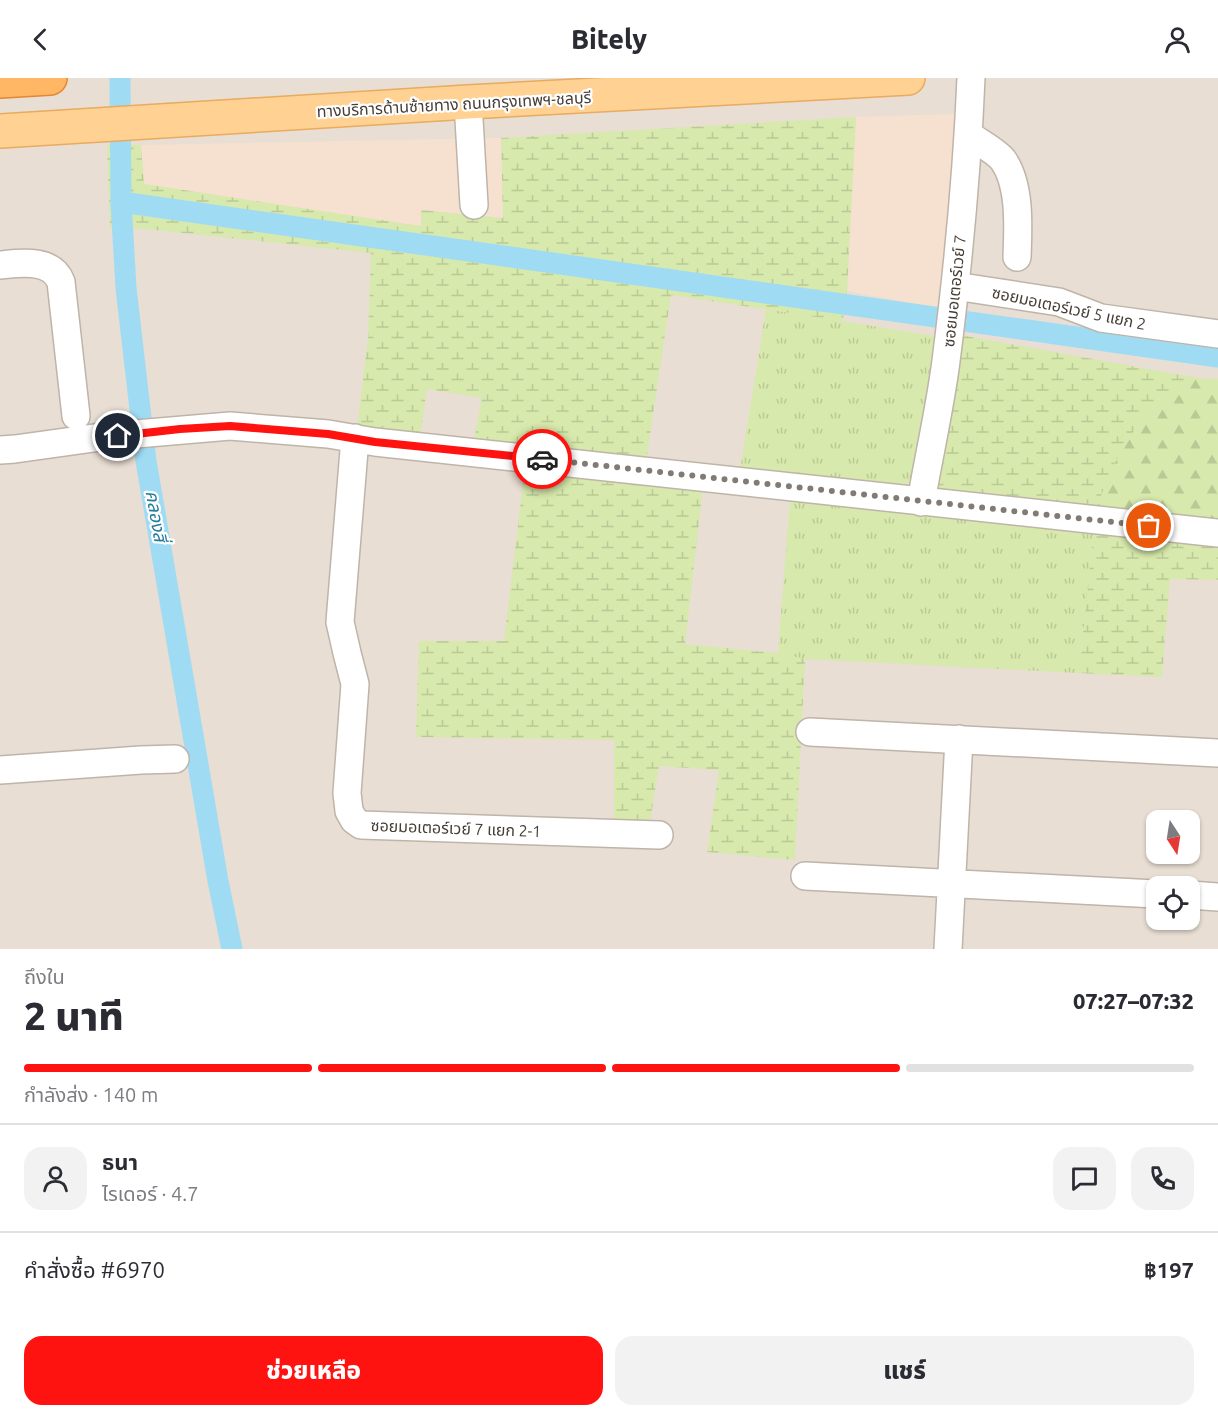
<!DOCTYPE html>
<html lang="th">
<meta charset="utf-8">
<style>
:root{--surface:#fff;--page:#f2f2f3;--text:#2b2b33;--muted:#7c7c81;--line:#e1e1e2;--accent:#ff1311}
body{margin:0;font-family:Ubuntu,"Noto Sans Thai",sans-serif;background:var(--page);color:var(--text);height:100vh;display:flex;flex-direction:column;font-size:22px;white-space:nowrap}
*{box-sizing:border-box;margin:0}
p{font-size:20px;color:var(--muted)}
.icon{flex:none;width:33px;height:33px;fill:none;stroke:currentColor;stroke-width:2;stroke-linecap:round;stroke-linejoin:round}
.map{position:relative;height:871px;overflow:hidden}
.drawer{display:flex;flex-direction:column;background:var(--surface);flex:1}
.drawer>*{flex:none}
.needle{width:39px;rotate:168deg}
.controls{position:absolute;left:1146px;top:732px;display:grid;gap:12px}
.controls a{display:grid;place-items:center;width:54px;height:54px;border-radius:12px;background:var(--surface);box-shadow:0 2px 4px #0004;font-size:30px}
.pin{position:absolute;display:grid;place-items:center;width:51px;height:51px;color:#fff;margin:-26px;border:3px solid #fff;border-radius:50%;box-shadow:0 2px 6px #0007}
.courier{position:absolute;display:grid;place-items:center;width:60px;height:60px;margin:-30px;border:4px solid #ff1311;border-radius:50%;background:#fff;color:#222;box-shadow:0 2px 8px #0007}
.headline em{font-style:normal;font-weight:800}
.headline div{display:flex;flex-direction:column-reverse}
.headline{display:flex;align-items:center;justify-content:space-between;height:102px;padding:0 24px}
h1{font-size:39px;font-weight:800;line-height:45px}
.bar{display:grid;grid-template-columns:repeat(4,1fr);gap:9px 6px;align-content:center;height:72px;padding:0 24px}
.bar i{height:8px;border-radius:4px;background:var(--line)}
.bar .current{background:var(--accent)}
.bar p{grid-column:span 4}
.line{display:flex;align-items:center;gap:15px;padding:0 24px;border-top:2px solid var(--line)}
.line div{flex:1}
.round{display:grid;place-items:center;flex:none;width:63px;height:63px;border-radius:18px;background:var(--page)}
.primary-button{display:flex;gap:12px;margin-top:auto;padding:12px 24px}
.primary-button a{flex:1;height:69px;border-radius:18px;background:var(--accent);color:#fff;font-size:24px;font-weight:800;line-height:69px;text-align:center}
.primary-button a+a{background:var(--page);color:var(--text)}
header{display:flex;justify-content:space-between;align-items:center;height:78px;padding:0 24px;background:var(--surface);font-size:27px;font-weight:800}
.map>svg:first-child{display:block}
.residential{fill:#e8ded3;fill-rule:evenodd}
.commercial{fill:#f6e1d0}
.grass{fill:url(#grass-tufts)}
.forest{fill:url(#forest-firs)}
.wetland{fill:url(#wetland-marsh)}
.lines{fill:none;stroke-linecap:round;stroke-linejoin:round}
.canal{stroke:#9fdcf3;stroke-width:21}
.minor-casing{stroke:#bfb4a8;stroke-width:30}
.major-casing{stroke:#e8ab5f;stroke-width:36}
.highway-casing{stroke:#e38830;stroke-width:36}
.minor{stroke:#fff;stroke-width:27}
.major{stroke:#ffd193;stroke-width:33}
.highway{stroke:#ffb665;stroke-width:33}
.done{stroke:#837b73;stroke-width:6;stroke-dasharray:0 10.8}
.route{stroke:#ff1311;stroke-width:8}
.labels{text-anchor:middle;stroke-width:4.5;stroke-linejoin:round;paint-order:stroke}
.street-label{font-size:16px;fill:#463d35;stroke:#fff}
.water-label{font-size:18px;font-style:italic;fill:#267c9d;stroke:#fff}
</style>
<header><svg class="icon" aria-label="back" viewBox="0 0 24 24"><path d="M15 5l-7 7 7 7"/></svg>Bitely<svg class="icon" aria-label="person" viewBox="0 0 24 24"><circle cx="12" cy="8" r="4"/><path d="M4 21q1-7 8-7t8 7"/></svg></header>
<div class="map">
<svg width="1218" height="871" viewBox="0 0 1218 871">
<defs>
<pattern id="grass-tufts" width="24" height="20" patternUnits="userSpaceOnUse" patternTransform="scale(1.5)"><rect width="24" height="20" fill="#d7e9ac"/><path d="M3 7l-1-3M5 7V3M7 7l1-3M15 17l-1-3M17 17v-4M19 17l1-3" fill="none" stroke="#bac995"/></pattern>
<pattern id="forest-firs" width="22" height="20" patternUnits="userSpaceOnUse" patternTransform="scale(1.5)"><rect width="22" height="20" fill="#d7e9ac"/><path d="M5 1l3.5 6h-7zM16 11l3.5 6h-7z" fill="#bac995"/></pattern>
<pattern id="wetland-marsh" width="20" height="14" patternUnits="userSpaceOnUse" patternTransform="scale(1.5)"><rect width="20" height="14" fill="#d7e9ac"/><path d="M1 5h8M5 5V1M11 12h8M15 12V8" fill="none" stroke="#bac995"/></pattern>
</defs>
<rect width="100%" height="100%" fill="#f3ede6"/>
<!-- residential -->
<path class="residential" d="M0 0H1218V871H0ZM1156 742H1190V776H1156ZM1156 808H1190V842H1156Z"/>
<!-- commercial -->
<path class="commercial" d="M960 36 944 231 847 213 856 39Z
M501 60 504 140 421 132V149L144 106 141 67Z"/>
<!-- grass -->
<path class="grass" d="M766 231 935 258 913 401 900 411 740 392Z
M790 420 1094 449 1079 595 805 581 778 575Z"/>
<!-- forest -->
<path class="forest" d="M1197 300 1218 301V445L1096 432 1110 393 1140 341Z"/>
<!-- wetland -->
<path class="wetland" d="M856 39 847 213 843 243 671 217 646 383 473 366 482 320 427 311 420 358 357 350 368 260 371 175 145 151 110 149 107 67H141L144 106 421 148V132L503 140 501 60Z
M961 257 1197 300 1140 342 1110 393 1096 432 932 415Z
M525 389 703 409 685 566 778 575 805 581 795 782 707 774 719 692 659 688 650 744H614V662L416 659 419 563H504Z
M1094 449 1218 467V502L1170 501 1162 599 1079 595Z"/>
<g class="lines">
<!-- canal -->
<path class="canal" d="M120 0 121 124 126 210 146 383 218 803 232 871
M121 124 1218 279"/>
<defs>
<path id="minor" d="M468 24 474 127
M969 57C978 64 996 73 1003 82 1021 107 1018 151 1017 179
M0 187C20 185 52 180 61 204L76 338
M955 208 1059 224 1101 240 1218 256
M355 360 340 544 347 575 355 606 347 715 349 733 354 742 361 747 659 757
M0 372 15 371 101 359 230 348 328 356 375 364 1218 455
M921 424C929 377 940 330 946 283 958 189 967 95 971 0
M810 654 1218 675
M0 692 141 682 175 681
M805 798 1156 816
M1190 817 1218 819
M948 871 959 661"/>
<path id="major" d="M0 53 468 24 908 0"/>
<path id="highway" d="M0 3 50 0"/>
</defs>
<!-- minor casing -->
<use href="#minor" class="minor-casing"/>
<!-- major casing -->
<use href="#major" class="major-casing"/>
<!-- highway casing -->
<use href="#highway" class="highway-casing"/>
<!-- minor -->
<use href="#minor" class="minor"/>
<!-- major -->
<use href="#major" class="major"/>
<!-- highway -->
<use href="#highway" class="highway"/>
</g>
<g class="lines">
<!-- done -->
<path class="done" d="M542 381 1149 448"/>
<!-- route -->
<path class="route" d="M118 358 180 351 230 348 328 356 375 364 542 381"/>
</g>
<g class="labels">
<!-- street labels -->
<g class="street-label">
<text transform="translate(454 26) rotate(-3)" y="6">ทางบริการด้านซ้ายทาง ถนนกรุงเทพฯ-ชลบุรี</text>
<text transform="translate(954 213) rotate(-84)" y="6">ซอยมอเตอร์เวย์ 7</text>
<text transform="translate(1069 230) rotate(12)" y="6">ซอยมอเตอร์เวย์ 5 แยก 2</text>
<text transform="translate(456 750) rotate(2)" y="6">ซอยมอเตอร์เวย์ 7 แยก 2-1</text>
</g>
<!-- water labels -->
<g class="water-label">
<text transform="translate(156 438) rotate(80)" y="6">คลองสี่</text>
</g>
</g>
</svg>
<div class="controls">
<a><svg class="needle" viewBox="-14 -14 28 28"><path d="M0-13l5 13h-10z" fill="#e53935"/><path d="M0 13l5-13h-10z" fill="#7c7c81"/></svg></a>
<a><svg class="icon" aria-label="locate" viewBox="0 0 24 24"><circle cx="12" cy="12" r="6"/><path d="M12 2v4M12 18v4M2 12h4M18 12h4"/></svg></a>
</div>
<div class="pin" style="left:1149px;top:448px;background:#ea580c"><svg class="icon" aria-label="bag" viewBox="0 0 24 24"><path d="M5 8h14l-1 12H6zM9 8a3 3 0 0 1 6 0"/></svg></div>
<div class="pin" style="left:118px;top:358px;background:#1f2937"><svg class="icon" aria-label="home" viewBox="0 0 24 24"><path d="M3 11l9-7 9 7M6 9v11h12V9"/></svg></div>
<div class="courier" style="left:542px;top:381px"><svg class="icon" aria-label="car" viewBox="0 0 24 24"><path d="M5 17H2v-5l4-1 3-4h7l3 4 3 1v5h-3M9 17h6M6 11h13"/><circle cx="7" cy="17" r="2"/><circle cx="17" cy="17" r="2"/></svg></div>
</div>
<section class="drawer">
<div class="headline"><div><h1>2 นาที</h1><p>ถึงใน</p></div><em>07:27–07:32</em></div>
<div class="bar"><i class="current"></i><i class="current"></i><i class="current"></i><i></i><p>กำลังส่ง · 140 m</p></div>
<div class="line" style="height:108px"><a class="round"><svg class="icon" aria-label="person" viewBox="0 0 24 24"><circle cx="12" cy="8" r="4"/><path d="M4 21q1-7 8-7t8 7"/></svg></a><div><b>ธนา</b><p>ไรเดอร์ · 4.7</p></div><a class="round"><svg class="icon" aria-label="chat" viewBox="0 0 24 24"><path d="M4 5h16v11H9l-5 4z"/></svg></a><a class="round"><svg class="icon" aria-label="phone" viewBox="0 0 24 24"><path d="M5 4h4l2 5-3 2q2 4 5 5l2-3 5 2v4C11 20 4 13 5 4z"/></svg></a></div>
<div class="line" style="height:78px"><div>คำสั่งซื้อ #6970</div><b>฿197</b></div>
<div class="primary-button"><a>ช่วยเหลือ</a><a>แชร์</a></div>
</section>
